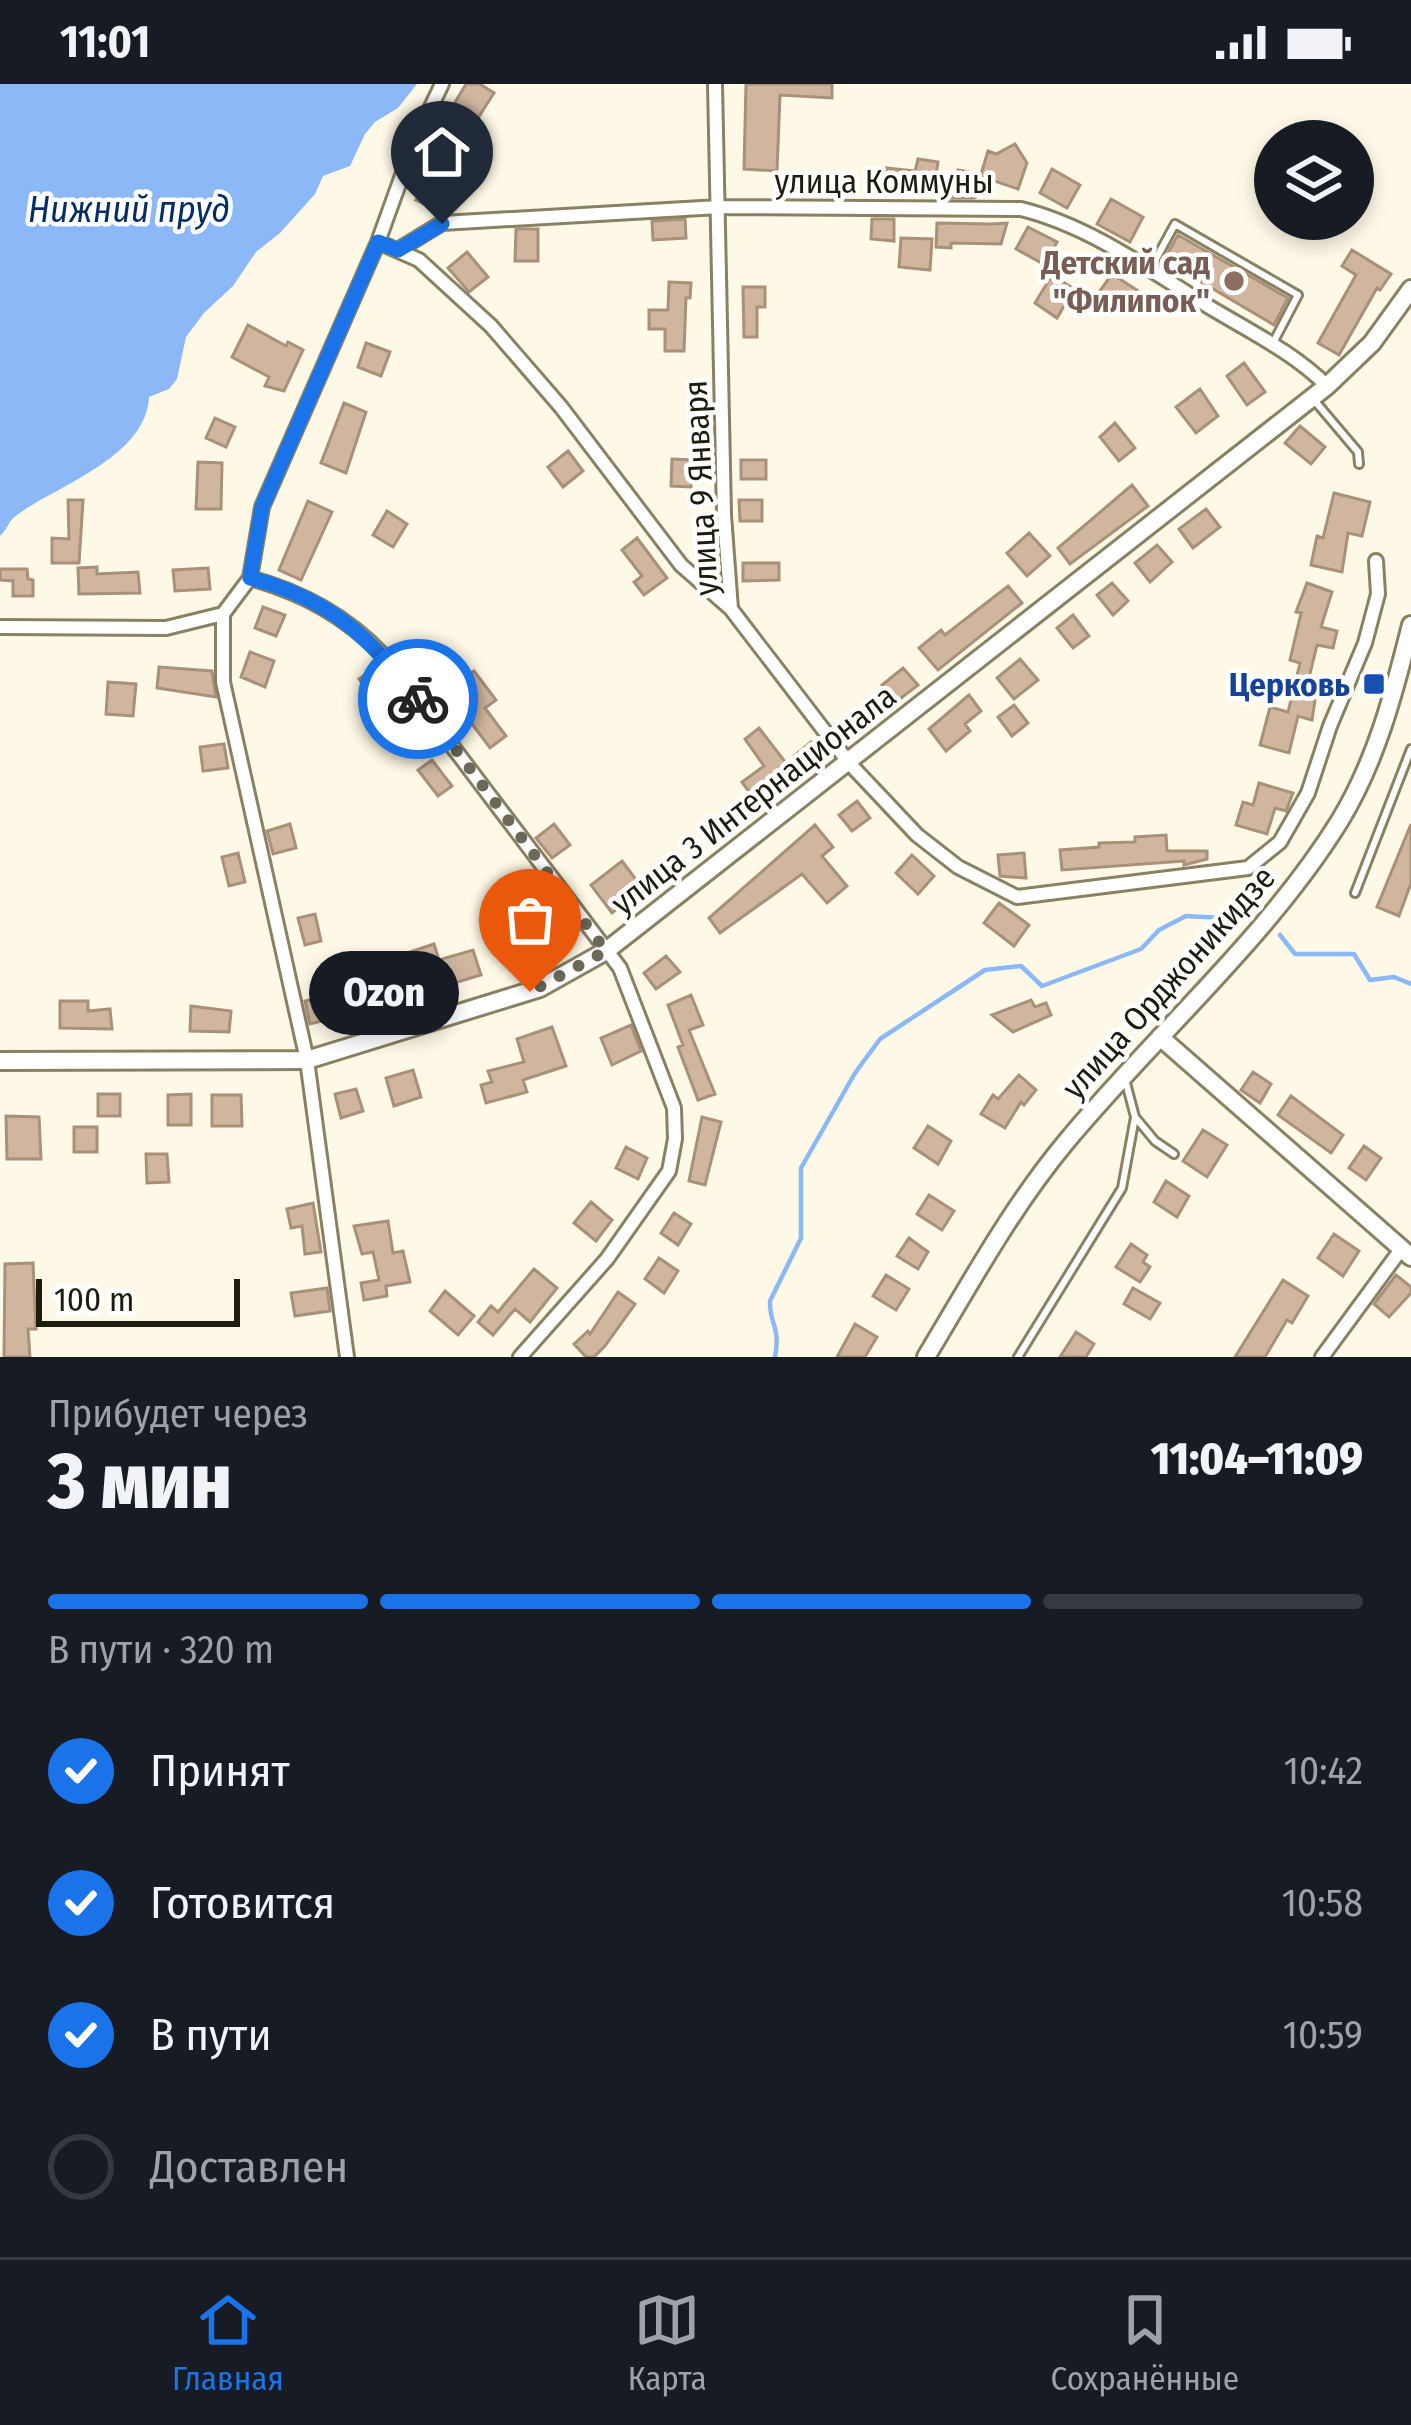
<!DOCTYPE html>
<html lang="ru">
<meta charset="utf-8">
<style>
:root{--surface:#171b24;--page:#20242c;--text:#f1f3f6;--muted:#9ea1a6;--line:#363941;--accent:#1a73e8}
body{margin:0;font-family:"Fira Sans Condensed",sans-serif;background:var(--page);color:var(--text);height:100vh;display:flex;flex-direction:column;font-size:45px;white-space:nowrap}
*{box-sizing:border-box;margin:0}
p{font-size:39px;color:var(--muted)}
.icon{flex:none;width:66px;height:66px;fill:none;stroke:currentColor;stroke-width:2;stroke-linecap:round;stroke-linejoin:round}
.map{position:relative;height:1273px;overflow:hidden}
.drawer{display:flex;flex-direction:column;background:var(--surface);flex:1}
.drawer>*{flex:none}
.fabs{position:absolute;left:1254px;top:36px;display:grid;gap:24px}
.fabs a{display:grid;place-items:center;width:120px;height:120px;border-radius:50%;background:var(--surface);box-shadow:0 6px 18px #0003;font-size:60px}
.scale{position:absolute;left:36px;bottom:30px;width:204px;box-sizing:border-box;padding-left:12px;border:6px solid #1e1b0f;border-top:0;font-size:33px;line-height:42px;white-space:nowrap;color:#1e1b0f;-webkit-text-stroke:9px #fff;paint-order:stroke}
.pin{position:absolute;display:grid;place-items:center;width:102px;height:102px;color:#fff;margin:-123px -51px;border-radius:50% 50% 50% 0;rotate:-45deg;box-shadow:0 0 12px #0007}
.pin .icon{rotate:45deg}
.courier{position:absolute;display:grid;place-items:center;width:120px;height:120px;margin:-60px;border:9px solid #1a73e8;border-radius:50%;background:#fff;color:#222;box-shadow:0 3px 15px #0007}
.bubble{position:absolute;height:84px;border-radius:42px;background:var(--surface);box-shadow:0 6px 18px #0003;font-size:39px;font-weight:800;line-height:84px;text-align:center}
.headline em{font-style:normal;font-weight:800}
.headline div{display:flex;flex-direction:column-reverse}
.headline{display:flex;align-items:center;justify-content:space-between;height:204px;padding:0 48px}
h1{font-size:78px;font-weight:800;line-height:90px}
.bar{display:grid;grid-template-columns:repeat(4,1fr);gap:18px 12px;align-content:center;height:144px;padding:0 48px}
.bar i{height:15px;border-radius:9px;background:var(--line)}
.bar .current{background:var(--accent)}
.bar p{grid-column:span 4}
ol{padding:0 48px;list-style:none}
li{display:flex;align-items:center;gap:36px;height:132px}
li p{margin-inline-start:auto}
li .icon{padding:12px;border-radius:50%;background:var(--accent);color:#fff;stroke-width:4}
li:last-child{color:var(--muted)}
li i{width:66px;height:66px;border:6px solid var(--line);border-radius:50%}
.status{display:flex;justify-content:space-between;align-items:center;height:84px;padding:0 60px;background:var(--surface);direction:ltr}
.status svg{height:33px;fill:currentColor}
.tab-bar{display:flex;justify-content:space-around;align-items:center;height:168px;border-top:3px solid var(--line);background:var(--surface);font-size:33px;color:var(--muted)}
.tab-bar a{display:grid;justify-items:center;gap:6px}
.tab-bar .current{color:var(--accent)}
.map>svg:first-child{display:block}
.water{fill:#8cb8f7}
.lines{fill:none;stroke-linecap:round;stroke-linejoin:round}
.stream{stroke:#8cb8f7;stroke-width:4.5}
.building{fill:#d0b69f;stroke:#a89079;stroke-width:3}
.lane-casing{stroke:#898164;stroke-width:12}
.street-casing{stroke:#898164;stroke-width:18}
.secondary-casing{stroke:#898164;stroke-width:22}
.lane{stroke:#fff;stroke-width:6}
.street{stroke:#fff;stroke-width:12}
.secondary{stroke:#fff;stroke-width:16}
.done{stroke:#6c695a;stroke-width:12;stroke-dasharray:0 21.6}
.route{stroke:#1a73e8;stroke-width:15}
.education-dot{fill:#8d6e63;stroke:#fff;stroke-width:4.5}
.transit-dot{fill:#1a4fb4;stroke:#fff;stroke-width:4.5}
.labels{text-anchor:middle;stroke-width:9;stroke-linejoin:round;paint-order:stroke}
.street-label{font-size:33px;fill:#1e1b0f;stroke:#fff}
.education-label{font-size:33px;font-weight:bold;fill:#785e54;stroke:#fff;text-anchor:end}
.transit-label{font-size:33px;font-weight:bold;fill:#164399;stroke:#fff;text-anchor:end}
.water-label{font-size:36px;font-style:italic;fill:#042d64;stroke:#fff}
</style>
<div class="status"><b>11:01</b><svg viewBox="0 0 49 12"><path d="M0 12V9h3v3zM5 12V6h3v6zM10 12V3h3v9zM15 12V0h3v12zM26 1h20v11H26zM47 4h2v5h-2z"/></svg></div>
<div class="map">
<svg width="1411" height="1273" viewBox="0 0 1411 1273">
<rect width="100%" height="100%" fill="#fef9e6"/>
<!-- water -->
<path class="water" d="M0 0H417L398 24 375 38 365 50 350 82 323 92 315 110 280 149 256 168 233 202 204 229 186 253 177 295 169 305 149 313C146 373 58 401 17 431 7 438 9 444 0 452Z"/>
<g class="lines">
<!-- stream -->
<path class="stream" d="M1280 851 1295 870H1354L1370 896 1394 893 1411 900
M775 1273C781 1243 769 1239 770 1217L801 1154V1084L855 989 880 955 985 886 1021 882 1042 902 1141 865 1159 846 1186 832 1242 835"/>
</g>
<!-- building -->
<path class="building" d="M466 0H480L494 9 478 34 454 20Z
M746 0H832V14L780 11 777 87 744 85Z
M434 53 455 59 443 104 451 108 441 128 416 116 430 88 425 86Z
M1015 60 1027 79 1018 105 983 93 980 110 974 114H947L913 103 885 99 886 84 915 87 918 75 938 78 936 91 957 94 958 86 981 90 988 67 996 70Z
M1052 85 1080 101 1067 124 1040 109Z
M1111 115 1143 133 1130 158 1097 140Z
M685 135 686 154 653 156 652 137Z
M872 135H894V157L871 155Z
M937 139 990 140 1007 139 1001 160 951 159V164L936 163Z
M1028 143 1057 158 1045 181 1016 165Z
M516 145H538V177H515Z
M1178 151 1288 214 1274 241 1164 176Z
M901 154 932 155 930 186 899 183Z
M1352 166 1391 190 1380 206 1377 204 1339 271 1318 259 1356 191 1342 182Z
M467 168 488 193 469 208 448 184Z
M1112 190 1143 210 1132 229 1099 208Z
M1052 191 1074 205 1057 234 1035 219Z
M669 198 691 199 690 214H686L684 267H665V245H649V226H668Z
M743 203H765V223H757V253H744Z
M248 241 286 262 288 258 303 266 284 307 265 302 269 293 232 273Z
M366 259 390 268 381 292 358 283Z
M1244 279 1265 308 1247 321 1227 292Z
M1200 305 1218 332 1196 349 1176 323Z
M344 319 366 328 346 389 321 379Z
M215 334 235 343 226 363 206 354Z
M1115 339 1135 364 1119 377 1100 353Z
M1300 342 1325 363 1311 380 1285 359Z
M568 367 583 387 563 403 548 383Z
M672 375 692 376 691 403 671 402Z
M741 376H766V395H741Z
M198 378 222 379 221 425H196Z
M1132 401 1148 422 1070 480 1058 464Z
M1334 409 1370 418 1362 452 1348 449 1342 488 1311 481 1317 452 1323 454Z
M68 416H83L79 479H52V454L69 455Z
M739 416H762V437H740Z
M308 417 332 428 301 496 279 486Z
M1206 425 1220 443 1193 464 1179 445Z
M387 427 407 440 393 463 373 451Z
M1029 449 1050 472 1027 492 1007 469Z
M637 454 667 494 644 511 634 498 642 492 622 466Z
M1157 461 1172 478 1150 498 1135 479Z
M743 479H779V496L743 497Z
M97 483V490L138 488 140 509 79 510 78 484Z
M208 484 210 505 175 507 173 486Z
M0 485H27L28 495 33 496V512H13V497L0 496Z
M1112 499 1128 517 1113 531 1097 511Z
M1307 499 1332 508 1321 543 1337 547 1333 564 1317 561 1309 594 1318 596 1312 636 1298 632 1289 669 1260 661 1270 623 1288 628 1300 579 1290 576 1301 529 1296 528Z
M1008 502 1022 519 938 586 919 564 941 546 945 551Z
M263 523 285 531 276 552 255 544Z
M1073 531 1089 552 1073 564 1057 544Z
M250 568 274 577 265 603 241 593Z
M1020 575 1038 596 1014 615 997 594Z
M159 583 212 587 216 613 157 604Z
M903 584 918 601 896 618 882 601Z
M474 587 496 616 485 624 506 652 490 664 448 608Z
M369 588 395 627 399 624 410 640 396 649 359 595Z
M108 598 136 600 133 632 106 630Z
M969 611 981 627 965 640 970 647 946 667 929 645Z
M1014 621 1028 639 1012 652 998 633Z
M759 644 786 679 766 695 769 700 752 712 742 698 764 682 745 655Z
M811 658 825 675 807 689 794 672Z
M224 660 228 684 203 687 200 663Z
M432 676 452 702 438 712 418 686Z
M1259 699 1293 709 1286 727 1275 724 1267 750 1236 741 1243 718 1253 721Z
M857 717 870 734 852 747 839 731Z
M290 740 296 764 273 770 267 747Z
M554 740 570 761 552 774 536 754Z
M1411 740V799L1399 832 1377 823Z
M815 741 833 763 822 772 847 802 827 819 802 790 720 849 709 834Z
M1166 751 1167 767H1207V775L1184 781V777L1062 786 1060 766 1099 763V759L1135 758V753Z
M238 769 245 798 229 802 222 773Z
M1024 769 1026 794 1000 792 998 771Z
M912 771 934 792 918 810 896 789Z
M622 777 643 805 612 829 591 801Z
M999 819 1029 841 1014 862 984 839Z
M315 830 321 857 305 861 298 834Z
M557 834 565 852 544 862 535 844Z
M434 860 439 876 473 866 481 891 421 909 407 869Z
M666 872 680 888 656 905 644 889Z
M691 911 703 941 689 946 715 1010 698 1016 678 963 683 961 668 921Z
M324 912 330 935 310 940 305 917Z
M1031 916 1035 923 1046 919 1051 931 1013 948 992 931Z
M60 917H88V927L110 925 112 945 60 944Z
M191 922 231 927 229 948 190 947Z
M631 941 641 967 612 981 601 954Z
M552 943 566 982 523 996 527 1008 486 1019 481 1001 492 998 488 987 524 978 517 955Z
M413 986 421 1013 394 1022 386 994Z
M1253 988 1271 1000 1260 1019 1241 1006Z
M1019 991 1036 1006 1024 1021 1021 1018 1005 1044 981 1030 993 1011 998 1015Z
M356 1005 363 1027 341 1034 335 1010Z
M98 1010H120V1032H98Z
M191 1010V1041H168V1011Z
M212 1011H241L242 1042H212Z
M1291 1012 1343 1051 1331 1069 1278 1031Z
M6 1032 39 1033 41 1075H7Z
M702 1033 721 1038 705 1101 689 1097Z
M928 1042 951 1057 938 1080 914 1064Z
M74 1043H97V1068H74Z
M1203 1046 1227 1061 1207 1093 1183 1077Z
M1364 1062 1381 1074 1366 1096 1349 1084Z
M626 1063 647 1074 638 1095 616 1084Z
M146 1070H167L169 1098 147 1099Z
M1166 1097 1189 1112 1177 1133 1154 1118Z
M929 1111 954 1127 942 1146 917 1130Z
M591 1118 612 1136 596 1157 574 1139Z
M313 1119 321 1168 305 1170 302 1142 291 1144 287 1125Z
M674 1129 691 1140 678 1161 661 1149Z
M388 1137 393 1169 403 1167 410 1198 386 1202 387 1212 364 1216 361 1199 379 1196 373 1168 362 1170 354 1142Z
M1334 1150 1359 1167 1343 1192 1318 1174Z
M909 1154 928 1168 918 1185 897 1172Z
M1131 1160 1147 1171 1143 1178 1150 1183 1140 1198 1116 1183Z
M659 1174 678 1187 664 1209 645 1195Z
M33 1179 36 1245H28L30 1273H4L5 1180Z
M534 1185 557 1204 530 1238 515 1225 493 1251 478 1238 491 1222 498 1228Z
M886 1191 909 1205 896 1226 873 1212Z
M1396 1191 1411 1203V1209L1389 1233 1374 1220Z
M1283 1196 1308 1212 1292 1239 1287 1236 1265 1273H1235Z
M327 1204 330 1227 295 1232 291 1209Z
M1133 1204 1160 1219 1150 1235 1124 1220Z
M445 1207 474 1232 458 1251 430 1227Z
M618 1208 635 1220 605 1262 594 1273H586L574 1260 588 1247 590 1250Z
M855 1240 877 1253 865 1273H837Z
M1076 1248 1094 1260 1086 1273H1060Z"/>
<g class="lines">
<defs>
<path id="lane" d="M1151 184 1175 140 1298 211 1274 257
M1314 316 1358 368 1359 380
M1355 809 1411 665
M1135 1033 1155 1057 1174 1070
M1018 1273 1122 1104 1135 1033 1125 995"/>
<path id="street" d="M715 0 724 431 731 525 849 679 917 751 958 783 1017 813 1248 784 1280 758 1308 709 1330 642 1365 559 1378 510 1376 477
M378 158 419 176 491 242 561 323 681 481 731 525
M398 166 442 139 719 123 1021 125C1090 142 1151 187 1211 224 1251 248 1294 269 1327 302
M250 494C303 509 346 532 384 572L620 884 674 1024 675 1055 669 1087 607 1175 520 1273
M223 530V598L307 976 347 1273
M0 543 166 544 223 530 250 494 262 423 378 158 413 61 442 0
M1322 1273 1402 1164"/>
<path id="secondary" d="M1160 953 1411 1173
M0 977 307 976 540 904 606 867 1327 302 1372 259 1411 205
M926 1273C970 1200 1011 1124 1066 1058 1153 953 1267 854 1339 738 1376 678 1394 609 1411 541"/>
</defs>
<!-- lane casing -->
<use href="#lane" class="lane-casing"/>
<!-- street casing -->
<use href="#street" class="street-casing"/>
<!-- secondary casing -->
<use href="#secondary" class="secondary-casing"/>
<!-- lane -->
<use href="#lane" class="lane"/>
<!-- street -->
<use href="#street" class="street"/>
<!-- secondary -->
<use href="#secondary" class="secondary"/>
</g>
<g class="lines">
<!-- done -->
<path class="done" d="M418 615 606 867 530 908"/>
<!-- route -->
<path class="route" d="M418 615C368 552 330 515 250 494L262 423 378 158 398 166 442 140"/>
</g>
<!-- markers -->
<circle class="education-dot" cx="1234" cy="197" r="12"/>
<rect class="transit-dot" x="1362" y="588" width="24" height="24" rx="6"/>
<g class="labels">
<!-- street labels -->
<g class="street-label">
<text x="884" y="109">улица Коммуны</text>
<text transform="translate(700 404) rotate(-93)" y="12">улица 9 Января</text>
<text transform="translate(753 715) rotate(-38)" y="12">улица 3 Интернационала</text>
<text transform="translate(1168 898) rotate(-48)" y="12">улица Орджоникидзе</text>
</g>
<!-- education labels -->
<g class="education-label">
<text x="1210" y="190">Детский сад<tspan x="1210" dy="38">"Филипок"</tspan></text>
</g>
<!-- transit labels -->
<g class="transit-label">
<text x="1350" y="612">Церковь</text>
</g>
<!-- water labels -->
<g class="water-label">
<text x="129" y="138">Нижний пруд</text>
</g>
</g>
</svg>
<div class="fabs">
<a><svg class="icon" aria-label="layers" viewBox="0 0 24 24"><path d="M12 4l9 5-9 5-9-5zM3 14l9 5 9-5"/></svg></a>
</div>
<div class="scale">100 m</div>
<div class="pin" style="left:530px;top:908px;background:#ea580c"><svg class="icon" aria-label="bag" viewBox="0 0 24 24"><path d="M5 8h14l-1 12H6zM9 8a3 3 0 0 1 6 0"/></svg></div>
<div class="pin" style="left:442px;top:140px;background:#1f2937"><svg class="icon" aria-label="home" viewBox="0 0 24 24"><path d="M3 11l9-7 9 7M6 9v11h12V9"/></svg></div>
<div class="courier" style="left:418px;top:615px"><svg class="icon" aria-label="bike" viewBox="0 0 24 24"><circle cx="6" cy="16" r="4"/><circle cx="18" cy="16" r="4"/><path d="M6 16l4-8h5l3 8M10 8l3 8H6M13 5h3"/></svg></div>
<div class="bubble" style="left:309px;top:867px;width:150px">Ozon</div>
</div>
<section class="drawer">
<div class="headline"><div><h1>3 мин</h1><p>Прибудет через</p></div><em>11:04–11:09</em></div>
<div class="bar"><i class="current"></i><i class="current"></i><i class="current"></i><i></i><p>В пути · 320 m</p></div>
<ol>
<li><svg class="icon" aria-label="check" viewBox="0 0 24 24"><path d="M5 12l5 5 9-10"/></svg>Принят<p>10:42</p></li>
<li><svg class="icon" aria-label="check" viewBox="0 0 24 24"><path d="M5 12l5 5 9-10"/></svg>Готовится<p>10:58</p></li>
<li><svg class="icon" aria-label="check" viewBox="0 0 24 24"><path d="M5 12l5 5 9-10"/></svg>В пути<p>10:59</p></li>
<li><i></i>Доставлен</li>
</ol>
</section>
<nav class="tab-bar">
<a class="current"><svg class="icon" aria-label="home" viewBox="0 0 24 24"><path d="M3 11l9-7 9 7M6 9v11h12V9"/></svg>Главная</a>
<a><svg class="icon" aria-label="map" viewBox="0 0 24 24"><path d="M3 6l6-2 6 2 6-2v14l-6 2-6-2-6 2zM9 4v14M15 6v14"/></svg>Карта</a>
<a><svg class="icon" aria-label="saved" viewBox="0 0 24 24"><path d="M7 4h10v16l-5-4-5 4z"/></svg>Сохранённые</a>
</nav>
